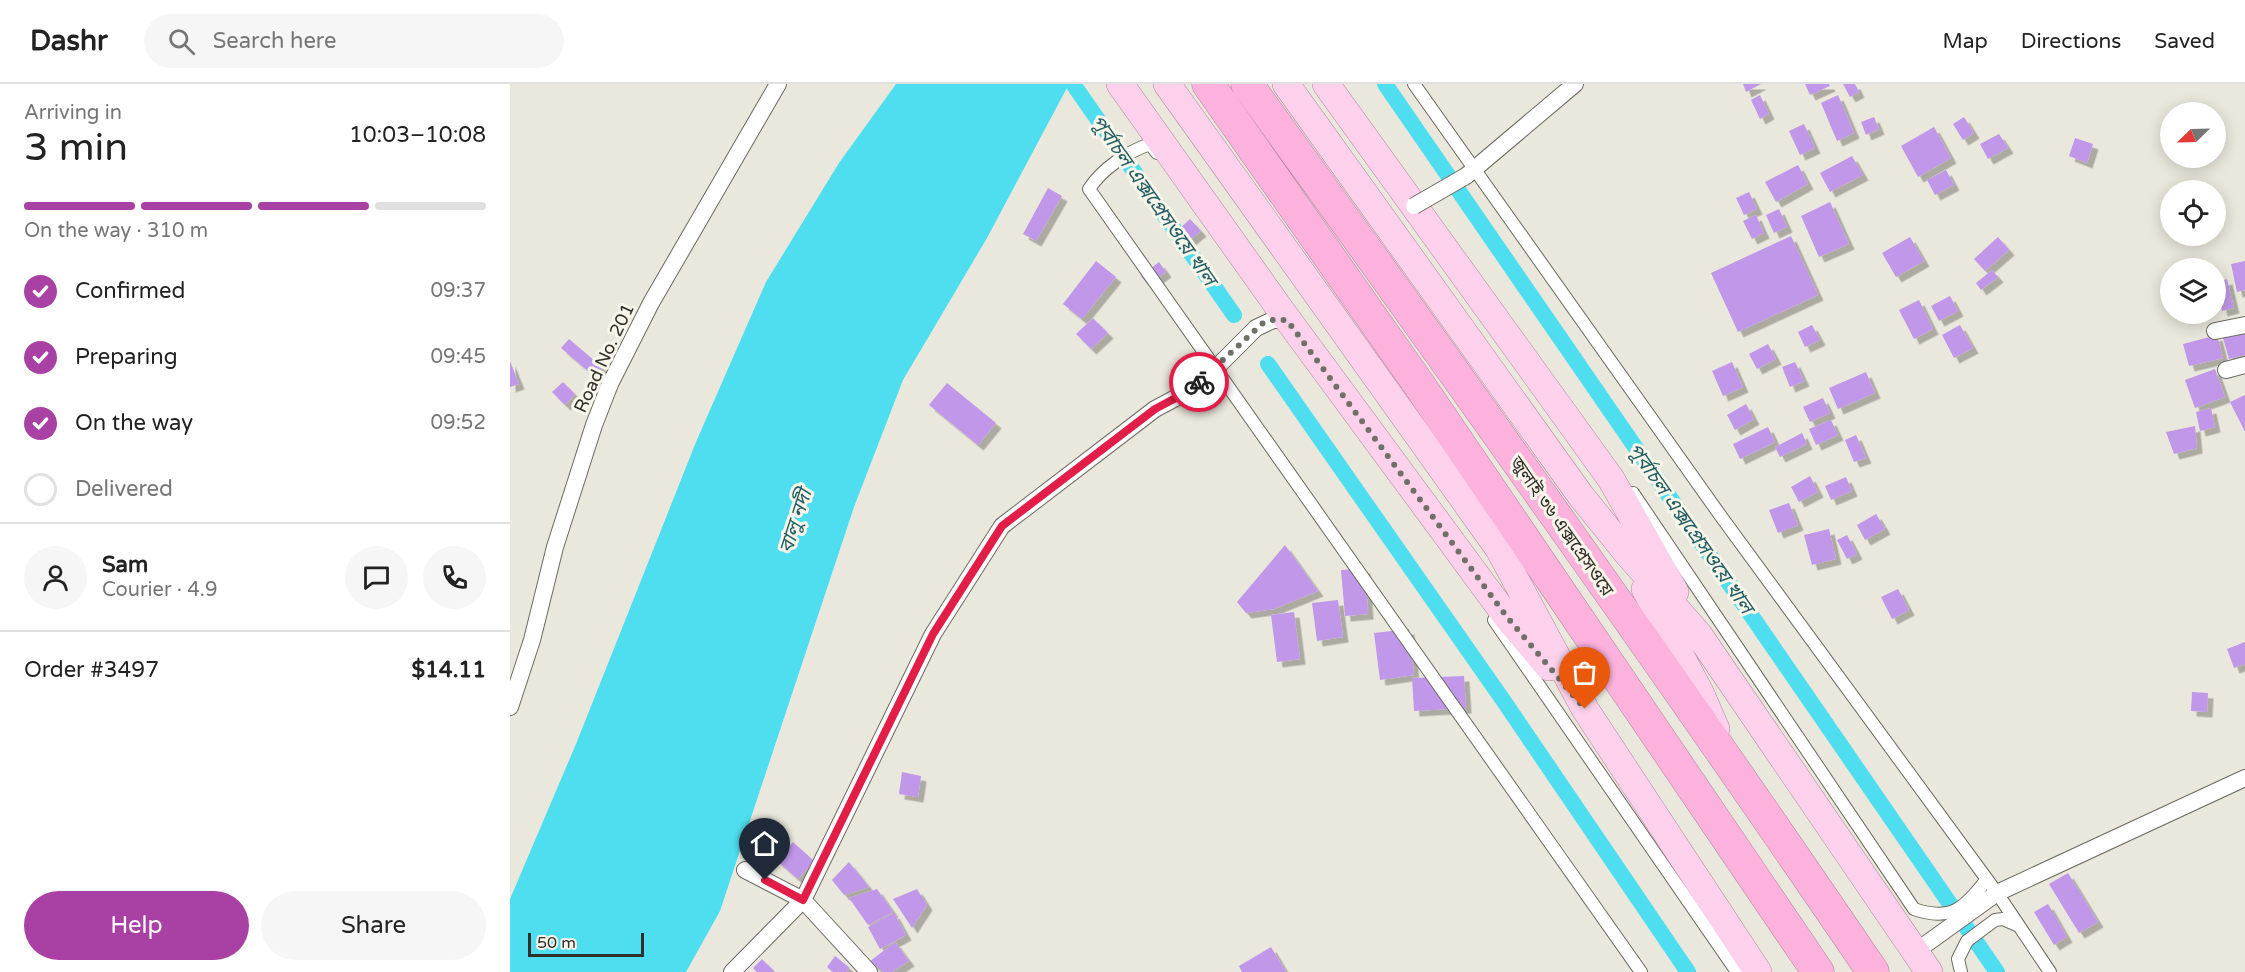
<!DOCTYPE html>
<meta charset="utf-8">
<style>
:root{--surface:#fff;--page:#f6f6f6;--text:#222;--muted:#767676;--line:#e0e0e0;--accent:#a941a4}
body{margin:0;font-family:"Varela Round","Noto Sans Bengali",sans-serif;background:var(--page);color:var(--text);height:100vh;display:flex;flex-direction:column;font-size:22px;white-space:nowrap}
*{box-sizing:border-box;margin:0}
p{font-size:20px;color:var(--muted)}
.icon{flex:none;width:33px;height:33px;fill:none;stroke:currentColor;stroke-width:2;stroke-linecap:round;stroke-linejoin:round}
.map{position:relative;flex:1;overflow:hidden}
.sheet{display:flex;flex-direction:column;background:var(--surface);width:510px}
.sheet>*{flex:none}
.needle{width:39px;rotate:247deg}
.fabs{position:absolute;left:1650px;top:18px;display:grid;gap:12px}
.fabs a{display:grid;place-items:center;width:66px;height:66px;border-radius:50%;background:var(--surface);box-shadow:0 3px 15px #0003;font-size:30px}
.scale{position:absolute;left:18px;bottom:15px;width:116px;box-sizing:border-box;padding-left:6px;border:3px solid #302f2a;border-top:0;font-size:16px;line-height:21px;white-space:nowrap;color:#302f2a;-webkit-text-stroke:4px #f7f5e9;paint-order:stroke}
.pin{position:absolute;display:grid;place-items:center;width:51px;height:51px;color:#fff;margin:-62px -26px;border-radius:50% 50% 50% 0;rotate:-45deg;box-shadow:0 0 6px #0007}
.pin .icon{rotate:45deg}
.courier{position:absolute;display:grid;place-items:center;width:60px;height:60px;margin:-30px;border:4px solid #e11d48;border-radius:50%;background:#fff;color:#222;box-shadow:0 2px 8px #0007}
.headline em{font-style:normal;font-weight:600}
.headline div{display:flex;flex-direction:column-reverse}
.headline{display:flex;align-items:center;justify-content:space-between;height:102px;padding:0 24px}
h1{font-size:39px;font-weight:600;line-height:45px}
.bar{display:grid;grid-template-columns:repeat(4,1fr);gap:9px 6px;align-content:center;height:72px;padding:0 24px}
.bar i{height:8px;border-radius:4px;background:var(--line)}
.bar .current{background:var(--accent)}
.bar p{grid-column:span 4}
.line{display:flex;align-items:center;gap:15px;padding:0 24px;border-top:2px solid var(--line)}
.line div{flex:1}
.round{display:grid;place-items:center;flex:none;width:63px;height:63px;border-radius:32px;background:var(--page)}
ol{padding:0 24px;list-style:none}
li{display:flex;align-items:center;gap:18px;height:66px}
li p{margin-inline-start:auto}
li .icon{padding:6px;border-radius:50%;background:var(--accent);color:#fff;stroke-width:4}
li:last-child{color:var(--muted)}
li i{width:33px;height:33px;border:3px solid var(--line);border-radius:50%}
.primary-button{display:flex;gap:12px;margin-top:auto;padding:12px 24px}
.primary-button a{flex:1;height:69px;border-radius:36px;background:var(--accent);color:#fff;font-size:24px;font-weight:600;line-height:69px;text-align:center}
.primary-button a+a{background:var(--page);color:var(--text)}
header{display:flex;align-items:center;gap:36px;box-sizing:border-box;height:84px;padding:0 30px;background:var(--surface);border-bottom:2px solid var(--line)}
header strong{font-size:28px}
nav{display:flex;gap:33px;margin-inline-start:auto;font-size:21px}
.search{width:420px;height:54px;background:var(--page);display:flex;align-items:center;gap:15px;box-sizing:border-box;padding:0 21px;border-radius:33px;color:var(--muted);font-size:22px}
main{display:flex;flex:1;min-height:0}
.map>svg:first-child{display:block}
.water{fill:#4edeef}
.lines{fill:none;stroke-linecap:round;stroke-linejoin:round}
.canal{stroke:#4edeef;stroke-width:16}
.building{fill:#c097e9;filter:url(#shadow)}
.pedestrian-casing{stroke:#6c6b60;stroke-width:14}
.minor-casing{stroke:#6c6b60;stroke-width:18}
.primary-casing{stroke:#b5849e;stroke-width:28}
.motorway-casing{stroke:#b5849e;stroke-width:33}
.pedestrian{stroke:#fff;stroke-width:12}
.minor{stroke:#fff;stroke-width:16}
.primary{stroke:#fdd1eb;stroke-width:27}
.motorway{stroke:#fcb2dd;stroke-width:32}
.minor-bridge-casing{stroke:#6c6b60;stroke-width:18;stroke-linecap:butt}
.minor-bridge{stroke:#fff;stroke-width:16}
.done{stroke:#717068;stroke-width:6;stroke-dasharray:0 10.8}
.route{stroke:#e11d48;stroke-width:8}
.labels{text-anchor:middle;stroke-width:6;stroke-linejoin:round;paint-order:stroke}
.street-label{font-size:18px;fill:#302f2a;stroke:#f7f5e9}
.water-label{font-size:20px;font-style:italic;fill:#235e65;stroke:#f7f5e9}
</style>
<header>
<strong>Dashr</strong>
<div class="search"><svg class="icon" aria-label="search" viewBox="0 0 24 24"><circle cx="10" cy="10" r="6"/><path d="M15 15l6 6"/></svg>Search here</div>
<nav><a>Map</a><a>Directions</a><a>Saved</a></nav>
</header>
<main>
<section class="sheet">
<div class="headline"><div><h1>3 min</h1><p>Arriving in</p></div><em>10:03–10:08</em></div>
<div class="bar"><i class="current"></i><i class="current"></i><i class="current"></i><i></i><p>On the way · 310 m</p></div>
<ol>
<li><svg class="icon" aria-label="check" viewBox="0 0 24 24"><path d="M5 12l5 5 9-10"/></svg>Confirmed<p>09:37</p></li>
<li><svg class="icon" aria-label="check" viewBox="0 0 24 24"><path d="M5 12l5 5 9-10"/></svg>Preparing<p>09:45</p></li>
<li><svg class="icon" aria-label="check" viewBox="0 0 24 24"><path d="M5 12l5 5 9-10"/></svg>On the way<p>09:52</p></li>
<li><i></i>Delivered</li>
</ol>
<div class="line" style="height:108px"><a class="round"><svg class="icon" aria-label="person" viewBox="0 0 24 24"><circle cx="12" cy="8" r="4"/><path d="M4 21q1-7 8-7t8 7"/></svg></a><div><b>Sam</b><p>Courier · 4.9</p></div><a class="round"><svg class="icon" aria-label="chat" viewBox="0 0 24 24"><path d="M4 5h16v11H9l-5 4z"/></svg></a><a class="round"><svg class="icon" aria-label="phone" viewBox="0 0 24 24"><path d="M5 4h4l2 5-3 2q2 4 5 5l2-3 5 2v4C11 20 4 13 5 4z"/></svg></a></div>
<div class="line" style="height:78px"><div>Order #3497</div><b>$14.11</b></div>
<div class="primary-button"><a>Help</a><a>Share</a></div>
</section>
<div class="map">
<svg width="1735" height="888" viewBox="0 0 1735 888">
<defs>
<filter id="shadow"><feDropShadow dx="5.5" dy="5.5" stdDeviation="0" flood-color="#0004"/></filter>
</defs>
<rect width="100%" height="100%" fill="#eae8dc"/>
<!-- water -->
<path class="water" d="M386 0H559L477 154 393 296 344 423 210 827 176 888H0V815L66 660 186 358 256 198 329 79Z"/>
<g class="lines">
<!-- canal -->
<path class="canal" d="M563 0 724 231
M875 0 1487 888
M758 280 993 616 1178 888"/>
</g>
<!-- building -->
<path class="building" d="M1233 0H1251L1236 8Z
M1295 0H1319L1320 2 1300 11Z
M1333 0H1345L1349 8 1340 13Z
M1250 11 1259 30 1250 35 1241 16Z
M1328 11 1344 49 1327 57 1311 19Z
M1364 33 1369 45 1356 51 1351 38Z
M1454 33 1464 49 1453 56 1443 40Z
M1294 40 1305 64 1290 71 1279 47Z
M1424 43 1441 74 1408 93 1391 62Z
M1489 50 1498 64 1478 75 1470 60Z
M1565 54 1583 60 1577 79 1559 72Z
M1342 72 1353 91 1320 108 1310 89Z
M1288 81 1298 100 1266 118 1255 98Z
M1436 86 1444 101 1425 111 1417 96Z
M538 104 552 112 526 157 513 150Z
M1239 108 1247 125 1234 131 1226 114Z
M1320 118 1339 160 1309 173 1291 132Z
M1269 125 1277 143 1264 149 1256 131Z
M1246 131 1254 149 1242 155 1233 137Z
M680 135 691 147 678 158 668 146Z
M1281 152 1308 211 1228 248 1201 189Z
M1400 153 1414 177 1386 193 1372 169Z
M1488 153 1499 166 1475 187 1464 175Z
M586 177 606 193 572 235 553 220Z
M1735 177V206L1727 208 1721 180Z
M649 178 656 188 638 201 631 192Z
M1482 186 1488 193 1471 206 1466 199Z
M1717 195 1724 224 1712 227 1706 198Z
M1440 212 1448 227 1429 237 1421 222Z
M1409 216 1423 245 1404 255 1389 226Z
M583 234 598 249 581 265 566 250Z
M1302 241 1310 256 1295 263 1288 248Z
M1450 241 1463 264 1444 274 1432 251Z
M1735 248V271L1719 275 1713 254Z
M1707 251 1713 274 1679 282 1673 260Z
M59 255 92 283 84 292 51 264Z
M1258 260 1266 275 1247 285 1239 270Z
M0 277 9 300 0 303Z
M1222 278 1233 303 1213 312 1202 287Z
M1285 278 1294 297 1280 303 1272 283Z
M1705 285 1715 313 1685 324 1675 296Z
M1356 288 1365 309 1328 325 1319 304Z
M53 298 65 310 55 321 42 308Z
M437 299 486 339 468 361 419 321Z
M1735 311V348L1720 318Z
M1313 314 1320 329 1300 338 1293 323Z
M1236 320 1244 335 1225 346 1217 331Z
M1701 324 1705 343 1690 347 1686 328Z
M1321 336 1328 351 1306 361 1299 345Z
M1685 342 1687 364 1664 370 1656 348Z
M1258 343 1265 358 1230 375 1223 360Z
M1292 349 1297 360 1270 373 1265 363Z
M1346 351 1356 374 1344 378 1335 356Z
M1300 392 1308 408 1289 418 1281 403Z
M1336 393 1342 407 1321 416 1315 402Z
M1279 419 1288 441 1268 449 1259 426Z
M1366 430 1375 445 1355 456 1347 441Z
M1319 445 1326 475 1302 481 1294 451Z
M1337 451 1347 470 1337 475 1327 456Z
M775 461 808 507 764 525 736 529 727 518Z
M855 484 858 530 835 532 831 486Z
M1388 505 1399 526 1382 535 1371 513Z
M828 516 833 553 807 557 802 519Z
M784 528 790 575 767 578 761 531Z
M899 545 904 591 870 596 864 549Z
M1735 558V580L1724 584 1717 565Z
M954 592 956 624 904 627 902 594Z
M1682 608 1698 609 1697 628 1681 627Z
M392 688 411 692 408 713 389 710Z
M283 758 304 777 288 795 267 777Z
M339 778 359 803 334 811 322 796Z
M1558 789 1588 838 1569 849 1539 800Z
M367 805 383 828 358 841 339 814Z
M407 805 417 821 402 844 383 815Z
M1538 820 1557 853 1544 861 1524 828Z
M384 829 396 851 370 865 358 843Z
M385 858 399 877 382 888H374L359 878Z
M761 863 776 888H732L729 882Z
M325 872 340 884 336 888H323L317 883Z
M252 875 265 888H247L243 884Z"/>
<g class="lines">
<defs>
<path id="pedestrian" d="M904 0 1210 431 1487 809 1540 888
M647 69 640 60C617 68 592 85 579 105L1131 888
M1123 409 1404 825C1441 838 1455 824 1477 795
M984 536 1227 888
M1451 888 1448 875 1457 857 1485 836 1493 835 1509 842"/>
<path id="minor" d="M956 92 1065 0
M1705 247 1735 241
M1716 286 1735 281
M0 623 22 556 45 463 84 341 100 300 141 219 268 0
M235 786 293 816 359 888
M1405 868 1487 809 1735 694
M222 888 293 816 423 550 492 442 645 325 675 309 701 289 746 244 763 236H777"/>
<path id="primary" d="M610 0 770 225 997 533 1039 583
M657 0 989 465 1075 625 1248 888
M776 0 1071 412 1117 469 1189 551 1419 888
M816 0 1101 395 1165 508
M1135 505 1190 608 1206 645"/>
<path id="motorway" d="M698 0 910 302 1308 888
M737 0C949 294 1159 588 1363 888"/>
</defs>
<!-- pedestrian casing -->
<use href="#pedestrian" class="pedestrian-casing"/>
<!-- minor casing -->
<use href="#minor" class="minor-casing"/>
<!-- primary casing -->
<use href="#primary" class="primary-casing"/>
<!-- motorway casing -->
<use href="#motorway" class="motorway-casing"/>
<!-- pedestrian -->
<use href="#pedestrian" class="pedestrian"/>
<!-- minor -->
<use href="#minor" class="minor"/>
<!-- primary -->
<use href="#primary" class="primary"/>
<!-- motorway -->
<use href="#motorway" class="motorway"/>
<defs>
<path id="minor-bridge" d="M904 122 956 92"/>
</defs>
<!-- minor-bridge casing -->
<use href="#minor-bridge" class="minor-bridge-casing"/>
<!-- minor-bridge -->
<use href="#minor-bridge" class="minor-bridge"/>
</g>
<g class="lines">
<!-- done -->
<path class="done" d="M689 298 753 239 763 236H777L997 533 1075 625"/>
<!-- route -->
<path class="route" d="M255 796 293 816 423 550 492 442 645 325 675 309 689 298"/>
</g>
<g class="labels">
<!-- street labels -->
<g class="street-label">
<text transform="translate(94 274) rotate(-65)" y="6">Road No. 201</text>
<text transform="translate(1052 442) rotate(55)" y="6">জুলাই ৩৬ এক্সপ্রেসওয়ে</text>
</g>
<!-- water labels -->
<g class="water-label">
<text transform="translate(644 116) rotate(55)" y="7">পূর্বাচল এক্সপ্রেসওয়ে খাল</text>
<text transform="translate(285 437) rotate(-72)" y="7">বালু নদী</text>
<text transform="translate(1181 444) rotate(55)" y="7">পূর্বাচল এক্সপ্রেসওয়ে খাল</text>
</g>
</g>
</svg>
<div class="fabs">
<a><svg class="needle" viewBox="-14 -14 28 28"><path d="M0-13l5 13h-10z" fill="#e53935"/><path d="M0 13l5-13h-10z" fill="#767676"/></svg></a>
<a><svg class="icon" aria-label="locate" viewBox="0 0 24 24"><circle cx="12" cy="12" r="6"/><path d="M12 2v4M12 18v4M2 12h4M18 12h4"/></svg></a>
<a><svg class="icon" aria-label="layers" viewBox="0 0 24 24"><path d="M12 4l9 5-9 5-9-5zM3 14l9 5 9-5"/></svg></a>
</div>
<div class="scale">50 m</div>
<div class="pin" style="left:1075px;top:625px;background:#ea580c"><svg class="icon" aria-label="bag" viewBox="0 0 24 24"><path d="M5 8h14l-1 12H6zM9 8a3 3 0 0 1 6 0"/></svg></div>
<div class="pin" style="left:255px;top:796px;background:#1f2937"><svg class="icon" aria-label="home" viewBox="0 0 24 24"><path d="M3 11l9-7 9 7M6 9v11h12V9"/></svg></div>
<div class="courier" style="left:689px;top:298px"><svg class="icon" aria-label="bike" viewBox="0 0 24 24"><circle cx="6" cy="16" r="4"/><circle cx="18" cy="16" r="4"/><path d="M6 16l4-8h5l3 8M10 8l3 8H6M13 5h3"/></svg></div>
</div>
</main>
